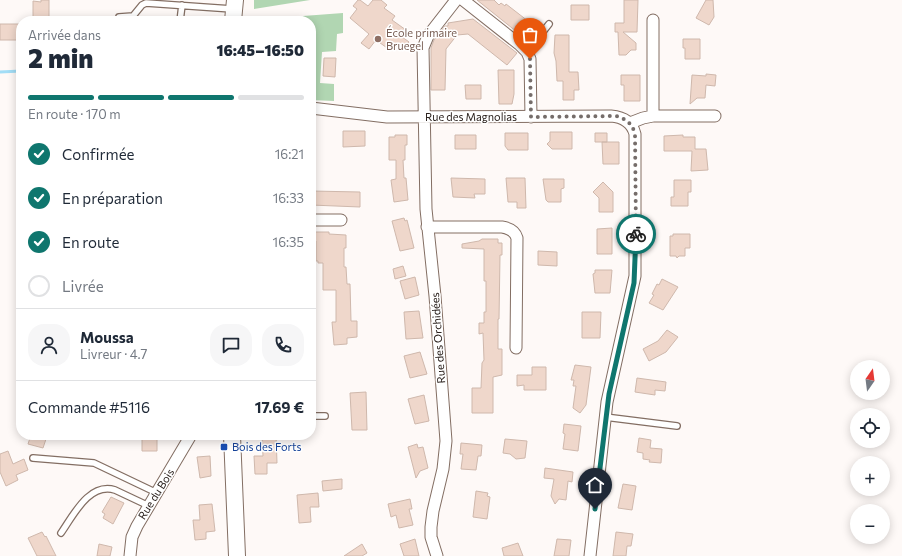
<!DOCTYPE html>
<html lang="fr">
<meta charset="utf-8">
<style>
:root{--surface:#fff;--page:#f6f6f7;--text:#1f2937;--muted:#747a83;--line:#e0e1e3;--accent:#0f766e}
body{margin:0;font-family:Commissioner,sans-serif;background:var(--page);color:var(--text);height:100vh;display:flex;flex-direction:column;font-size:15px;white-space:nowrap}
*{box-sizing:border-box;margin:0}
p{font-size:13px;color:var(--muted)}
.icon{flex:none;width:22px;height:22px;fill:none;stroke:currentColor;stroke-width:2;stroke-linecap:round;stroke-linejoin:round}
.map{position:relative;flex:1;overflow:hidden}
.side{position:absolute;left:16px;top:16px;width:300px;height:424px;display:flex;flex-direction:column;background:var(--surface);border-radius:16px;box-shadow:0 2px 10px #0003}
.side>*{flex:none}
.needle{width:26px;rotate:14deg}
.tools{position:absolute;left:850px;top:360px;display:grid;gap:8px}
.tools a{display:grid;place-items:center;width:40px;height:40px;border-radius:50%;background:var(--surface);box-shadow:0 2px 10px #0003;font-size:20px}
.pin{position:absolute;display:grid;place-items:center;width:34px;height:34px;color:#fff;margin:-41px -17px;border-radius:50% 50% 50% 0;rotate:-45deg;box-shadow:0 0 4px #0007}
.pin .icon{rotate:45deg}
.courier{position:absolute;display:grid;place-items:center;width:40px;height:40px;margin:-20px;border:3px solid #0f766e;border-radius:50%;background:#fff;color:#222;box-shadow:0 1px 5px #0007}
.summary em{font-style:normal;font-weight:800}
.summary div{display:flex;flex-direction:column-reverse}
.summary{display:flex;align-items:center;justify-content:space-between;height:68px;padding:0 12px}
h1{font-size:26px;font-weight:800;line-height:30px}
.bar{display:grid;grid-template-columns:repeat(4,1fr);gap:6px 4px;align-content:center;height:48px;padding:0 12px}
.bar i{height:5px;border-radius:3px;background:var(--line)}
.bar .selected{background:var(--accent)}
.bar p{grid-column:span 4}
.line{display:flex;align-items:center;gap:10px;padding:0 12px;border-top:1px solid var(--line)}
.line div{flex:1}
.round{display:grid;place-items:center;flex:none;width:42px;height:42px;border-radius:16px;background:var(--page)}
ol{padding:0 12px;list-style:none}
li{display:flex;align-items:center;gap:12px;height:44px}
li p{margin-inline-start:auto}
li .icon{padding:4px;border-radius:50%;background:var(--accent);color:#fff;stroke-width:4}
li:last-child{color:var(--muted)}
li i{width:22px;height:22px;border:2px solid var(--line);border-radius:50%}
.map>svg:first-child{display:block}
.green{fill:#b1d6b2}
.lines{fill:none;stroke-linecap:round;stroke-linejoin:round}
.stream{stroke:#a2ddf6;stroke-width:3}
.building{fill:#efd7cb;stroke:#cfb8ac}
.lane-casing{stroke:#836e63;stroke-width:8}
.street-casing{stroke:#836e63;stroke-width:13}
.secondary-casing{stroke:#836e63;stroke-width:18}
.lane{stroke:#fff;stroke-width:5.5}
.street{stroke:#fff;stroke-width:11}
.secondary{stroke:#fff;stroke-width:16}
.done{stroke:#756d6a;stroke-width:4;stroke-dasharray:0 7.2}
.route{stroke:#0f766e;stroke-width:5}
.education-dot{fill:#8d6e63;stroke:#fff;stroke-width:1.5}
.transit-dot{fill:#1a4fb4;stroke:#fff;stroke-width:1.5}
.labels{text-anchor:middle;stroke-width:3;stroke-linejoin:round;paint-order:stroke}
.education-label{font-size:11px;fill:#785e54;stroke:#fff;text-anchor:start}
.street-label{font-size:11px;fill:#2b221e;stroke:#fff}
.transit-label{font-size:11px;fill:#164399;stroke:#fff;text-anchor:start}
</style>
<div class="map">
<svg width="902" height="556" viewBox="0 0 902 556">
<rect width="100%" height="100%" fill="#fef9f7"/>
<!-- green -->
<path class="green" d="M254 0H310L254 9Z
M343 13V33L337 34 336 51 322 52 320 83 334 84V101L311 100V21H301L303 16Z"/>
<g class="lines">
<!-- stream -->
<path class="stream" d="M0 72 21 71"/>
</g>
<!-- building -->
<path class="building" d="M41 0H49V21H33V1L41 2Z
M358 0H360L368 6 373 0H381L387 5 384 8 395 16 392 20 406 30 401 36 409 42 402 50 395 45 390 50 376 40 369 49 361 43 369 34 350 18 357 9 353 6Z
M477 0H494L499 5 501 3 505 6 506 4 537 28 527 40Z
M624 0H638L637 32H623L636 43V50H631L626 55H619L618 32H615V23H624Z
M706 0H713L714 17 709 25 696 18Z
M571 5H589V20H571Z
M473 19 517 53 507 65 468 34 457 35 446 49 445 90H431V48L434 40 445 26H448V23Z
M0 24H21V40H0Z
M555 35H569V72H578L579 90H574V100H563V81H557L556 61 554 53Z
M683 39H700V59H685V48H683Z
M324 58H336L335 77 323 76Z
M498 70H514V94L512 104H499Z
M706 74 716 75 715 86 706 85 705 98H697L690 104 692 75 706 76Z
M621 75H640V101H624V85H621Z
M465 85H481V99H466Z
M343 131H365V146L343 147Z
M550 132H572V149H552L547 144 550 141Z
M505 133H528V150H508L505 146Z
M595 133H607V142H595Z
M395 135H407V145H405V160H403L404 178H406L408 200 394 202 391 180 396 179V160H389V137H395Z
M455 135H476V149H455Z
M683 135V137H695V149H706L708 170 691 171 692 151H664V136Z
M602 142H619V164H603Z
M451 178 485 179V194H474L475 198 453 197Z
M506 178H525L526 208H517V202H508Z
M543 179H564V188L561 189V202H548L546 200Z
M674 180H691V192H688V206H671V197H674Z
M603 182 613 192V212H599V198L593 192Z
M311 191 360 192V207L311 205Z
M404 218 405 221 407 220 414 248 400 251 392 221Z
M612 228V254H597V229Z
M311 232H329V234L346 235V248H344V267H346L347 284H350L351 321H357V337L347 338V344L334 345 332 322H336V290H323V263H318V261H316V241H311Z
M673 234H690V248H685V256H679L677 258 676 256H670V236H673Z
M482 239H498V243H502V255H500L499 319H498V349H502V375L493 377V413H472V388H481L482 363 484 360 483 333 479 334V323H484V312H486V281H484V249L462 248V244L479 241Z
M538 251 557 252V266L538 265Z
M403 266 406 276 395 279 393 269Z
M595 270H612L610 293H595L593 274 595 273Z
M415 277 419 295 405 299 400 281Z
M662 279 678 287 663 310 649 303 654 295 652 294 657 284 659 285Z
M419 311 423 338 406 339 404 312Z
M582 312H601L600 338H582Z
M667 330 678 337 666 352 649 361 643 349 658 341Z
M420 352 427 374 410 378 404 356Z
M575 365 591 367 586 405 580 413 573 408 576 386H573L574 380H571Z
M532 367H546V390H524V385L517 386V375H532Z
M637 378 666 382 665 391 655 390V395L635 392Z
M366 392 367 430H352L350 393Z
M424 395 429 421 415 424 408 399Z
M564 424 581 426 578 451 563 449 565 434 563 433Z
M31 435 46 439 43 448 28 444Z
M142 435H157V451H142Z
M262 435H276L277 463H267V474H255L254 456H263Z
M639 438 651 440 650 448 662 449 661 463 649 462 650 460 643 459V453L637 452Z
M505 439 527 441 525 458 516 459 510 454 503 453Z
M461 443 482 445 481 456H478L476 470 461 469 463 454H460Z
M417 444 418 448 423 447 428 468 420 471 416 478 408 447Z
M8 451 13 464 24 459 28 470 16 475 18 480 6 486 0 472V454Z
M210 456 211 476 200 478 197 457Z
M545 468 573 472 572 482 568 481 566 500 559 499 555 504 551 496 554 479 544 478Z
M342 479V489L323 491 322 481Z
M623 484 636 486 632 510 618 508Z
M476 491 488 493 487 496 490 497 487 519 473 517Z
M318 493 319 507H310L311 522 299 523 297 495Z
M111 497 124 503 113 524 103 518 105 514 102 512Z
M410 499 412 509H409L413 525 399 528 396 515 391 517 388 504Z
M212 504 215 531 206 532V539L195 540 193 520H200L199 505Z
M42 532 45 537 46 536 56 556H37L28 538Z
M616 532 633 534 631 546H627L626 556H613Z
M415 539 419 556H404L400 544Z
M557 539 571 540 569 556H554Z
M518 543 523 556H504L502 548Z
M99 544 112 547 110 556H97Z
M362 544 367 553 362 556H344Z"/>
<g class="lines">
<defs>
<path id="lane" d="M119 17 133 16 142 5 146 3 232 9
M180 21 182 5
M527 52 549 24
M311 416H325
M605 417 677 426
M33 458 94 463 157 493
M61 533C73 516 89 482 115 490L149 506"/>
<path id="street" d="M463 0 520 45 527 52 530 59 531 117
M311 108 387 117 611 116C623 117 632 122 635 134V276L607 402 590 556
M653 116V20
M630 123 643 118 653 116H715
M311 220H341
M427 227H502C509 228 515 231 517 238L516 348
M130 556 132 537 137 526 191 435
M437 556 431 537V527L433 511 443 469 446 441 435 296 426 209 423 48 428 36 456 0"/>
<path id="secondary" d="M233 21 235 0
M232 435 237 556"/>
</defs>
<!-- lane casing -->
<use href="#lane" class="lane-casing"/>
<!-- street casing -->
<use href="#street" class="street-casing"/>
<!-- secondary casing -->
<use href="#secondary" class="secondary-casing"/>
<!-- lane -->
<use href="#lane" class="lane"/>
<!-- street -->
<use href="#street" class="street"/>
<!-- secondary -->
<use href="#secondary" class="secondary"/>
</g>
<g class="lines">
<!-- done -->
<path class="done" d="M530 59 531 117 616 116C626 119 632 123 635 134L636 234"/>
<!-- route -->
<path class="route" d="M595 509 609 394 634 283 636 234"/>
</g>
<!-- markers -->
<circle class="education-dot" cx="378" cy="39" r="4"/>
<rect class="transit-dot" x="220" y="443" width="8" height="8" rx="2"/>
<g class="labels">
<!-- education labels -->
<g class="education-label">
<text x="386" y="37">École primaire<tspan x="386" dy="13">Bruegel</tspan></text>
</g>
<!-- street labels -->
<g class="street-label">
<text x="471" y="121">Rue des Magnolias</text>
<text transform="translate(438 338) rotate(-94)" y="4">Rue des Orchidées</text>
<text transform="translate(156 494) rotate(-58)" y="4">Rue du Bois</text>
</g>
<!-- transit labels -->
<g class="transit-label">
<text x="232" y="451">Bois des Forts</text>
</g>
</g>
</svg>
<div class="tools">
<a><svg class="needle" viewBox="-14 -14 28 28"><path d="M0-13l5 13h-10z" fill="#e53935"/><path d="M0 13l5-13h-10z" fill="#747a83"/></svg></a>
<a><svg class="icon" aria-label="locate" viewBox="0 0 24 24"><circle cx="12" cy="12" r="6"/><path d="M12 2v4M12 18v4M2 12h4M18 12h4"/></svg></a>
<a>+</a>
<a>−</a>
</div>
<div class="pin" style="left:530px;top:59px;background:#ea580c"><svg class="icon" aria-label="bag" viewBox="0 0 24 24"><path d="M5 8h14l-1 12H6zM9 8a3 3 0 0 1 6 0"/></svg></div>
<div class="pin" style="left:595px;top:509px;background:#1f2937"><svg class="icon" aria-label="home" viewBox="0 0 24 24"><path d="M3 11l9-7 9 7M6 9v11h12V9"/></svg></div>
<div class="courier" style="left:636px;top:234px"><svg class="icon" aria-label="bike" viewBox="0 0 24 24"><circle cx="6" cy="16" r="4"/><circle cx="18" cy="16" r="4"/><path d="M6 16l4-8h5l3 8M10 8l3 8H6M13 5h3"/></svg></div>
<section class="side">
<div class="summary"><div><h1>2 min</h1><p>Arrivée dans</p></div><em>16:45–16:50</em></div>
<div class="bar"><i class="selected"></i><i class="selected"></i><i class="selected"></i><i></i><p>En route · 170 m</p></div>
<ol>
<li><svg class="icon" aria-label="check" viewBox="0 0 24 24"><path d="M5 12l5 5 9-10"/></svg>Confirmée<p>16:21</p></li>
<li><svg class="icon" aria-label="check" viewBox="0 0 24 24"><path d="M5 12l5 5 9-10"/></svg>En préparation<p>16:33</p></li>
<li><svg class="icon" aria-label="check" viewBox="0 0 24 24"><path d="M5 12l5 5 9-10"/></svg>En route<p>16:35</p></li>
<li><i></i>Livrée</li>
</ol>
<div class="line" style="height:72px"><a class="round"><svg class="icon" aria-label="person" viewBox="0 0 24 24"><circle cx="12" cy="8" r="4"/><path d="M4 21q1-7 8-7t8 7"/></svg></a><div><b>Moussa</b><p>Livreur · 4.7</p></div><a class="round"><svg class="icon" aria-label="chat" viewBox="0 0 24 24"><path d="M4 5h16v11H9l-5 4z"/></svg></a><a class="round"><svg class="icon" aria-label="phone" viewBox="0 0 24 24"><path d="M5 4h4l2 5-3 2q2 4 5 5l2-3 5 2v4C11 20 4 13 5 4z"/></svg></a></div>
<div class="line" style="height:52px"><div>Commande #5116</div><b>17.69 €</b></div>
</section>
</div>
